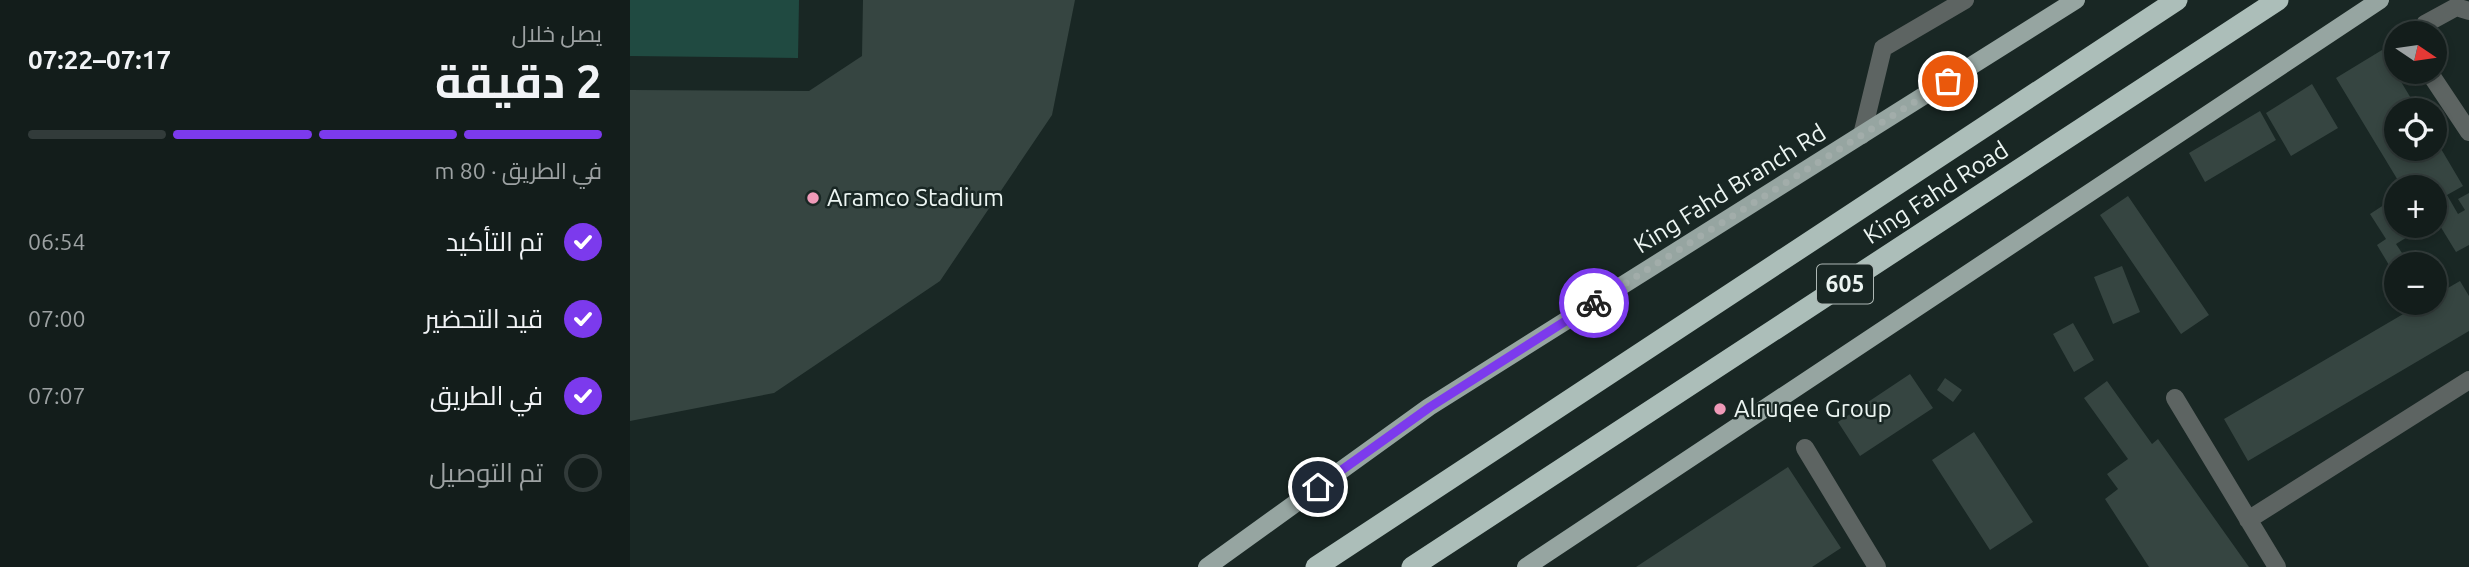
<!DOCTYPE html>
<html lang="ar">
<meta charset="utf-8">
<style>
:root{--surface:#131d1b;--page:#202a28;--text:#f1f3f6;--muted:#9da2a3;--line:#323b3a;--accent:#7c3aed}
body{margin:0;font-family:Ubuntu,Cairo,sans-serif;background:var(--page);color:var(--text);direction:rtl;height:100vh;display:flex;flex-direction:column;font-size:26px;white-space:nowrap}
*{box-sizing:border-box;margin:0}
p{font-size:23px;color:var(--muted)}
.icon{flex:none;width:38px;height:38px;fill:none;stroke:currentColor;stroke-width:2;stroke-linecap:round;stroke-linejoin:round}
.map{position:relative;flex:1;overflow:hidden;direction:ltr}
.panel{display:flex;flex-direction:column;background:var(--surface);width:630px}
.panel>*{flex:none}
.needle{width:46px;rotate:103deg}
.fabs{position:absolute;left:1754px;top:21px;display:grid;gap:14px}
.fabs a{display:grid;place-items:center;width:63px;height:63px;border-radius:50%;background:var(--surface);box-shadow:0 4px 10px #0003,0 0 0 2px var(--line);font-size:35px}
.pin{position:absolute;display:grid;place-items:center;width:60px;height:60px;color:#fff;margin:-30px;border:4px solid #fff;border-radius:50%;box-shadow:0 2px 7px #0007}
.courier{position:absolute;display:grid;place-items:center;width:70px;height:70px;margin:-35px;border:5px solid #7c3aed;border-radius:50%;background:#fff;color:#222;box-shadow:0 2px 9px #0007}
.summary em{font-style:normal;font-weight:700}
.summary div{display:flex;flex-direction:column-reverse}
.summary{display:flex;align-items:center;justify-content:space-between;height:119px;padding:0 28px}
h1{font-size:46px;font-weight:700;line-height:52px}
.bar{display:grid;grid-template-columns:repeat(4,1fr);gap:10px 7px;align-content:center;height:84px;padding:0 28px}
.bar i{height:9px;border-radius:5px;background:var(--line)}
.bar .current{background:var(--accent)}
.bar p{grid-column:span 4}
ol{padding:0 28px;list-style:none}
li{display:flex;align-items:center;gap:21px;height:77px}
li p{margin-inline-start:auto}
li .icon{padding:7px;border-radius:50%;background:var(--accent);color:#fff;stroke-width:4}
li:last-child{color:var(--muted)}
li i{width:38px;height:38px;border:4px solid var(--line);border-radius:50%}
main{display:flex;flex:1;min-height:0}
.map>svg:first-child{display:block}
.green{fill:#204a41}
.building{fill:#364541}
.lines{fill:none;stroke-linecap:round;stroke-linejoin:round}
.minor{stroke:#5d6462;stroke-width:18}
.major{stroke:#96a5a1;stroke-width:18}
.highway{stroke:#acbeb9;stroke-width:21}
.done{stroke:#a2adaa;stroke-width:7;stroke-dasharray:0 12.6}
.route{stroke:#7c3aed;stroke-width:9}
.poi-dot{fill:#ef9ab8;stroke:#192724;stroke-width:2.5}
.labels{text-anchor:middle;stroke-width:5;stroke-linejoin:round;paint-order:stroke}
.shield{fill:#192724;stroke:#adb7b4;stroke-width:2}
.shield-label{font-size:23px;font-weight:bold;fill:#ecf5f2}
.street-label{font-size:24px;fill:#ecf5f2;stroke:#192724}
.poi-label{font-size:24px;fill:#ecf5f2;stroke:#192724;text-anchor:start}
</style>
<main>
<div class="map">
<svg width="1839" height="567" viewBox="0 0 1839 567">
<rect width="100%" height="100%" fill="#192724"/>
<!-- green -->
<path class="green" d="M0 0H169L168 58 0 56Z"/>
<!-- building -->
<path class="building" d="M233 0H445L422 115 310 281 144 393 0 421V90L179 91 232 56Z
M1752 50 1788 110H1766V149H1804V137L1833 186 1817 195 1828 214 1835 210 1828 199 1839 193V245L1826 252 1804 216V187H1787L1784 181 1772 187 1706 78Z
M1682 84 1708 128 1661 156 1636 113Z
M1630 111 1646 140 1575 182 1559 153Z
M1498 196 1579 315 1551 334 1470 215Z
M1766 197V226H1795L1766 244 1774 256 1759 265 1747 245 1756 239 1740 214Z
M1492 266 1510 312 1483 324 1464 277Z
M1830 281 1839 296V331L1618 461 1594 419 1792 303H1804V296Z
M1443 323 1464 360 1444 372 1423 334Z
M1280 374 1303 408 1230 456 1208 422Z
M1315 378 1332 390 1323 402 1307 390Z
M1477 381 1522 444 1528 439 1619 567H1519L1475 499 1488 489 1477 474 1498 459 1454 398Z
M1344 432 1403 522 1360 550 1302 460Z
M1158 467 1211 548 1182 567H1006Z"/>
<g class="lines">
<!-- minor -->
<path class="minor" d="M1790 33 1795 24 1826 7 1839 11
M1799 72 1839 132
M1232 135 1253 48 1335 0
M1545 398 1647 567
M1175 448 1247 567
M1618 520 1839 380"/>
<!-- major -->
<path class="major" d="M577 567 799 407 1446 0
M896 567 1750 0"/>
<!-- highway -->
<path class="highway" d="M686 567 1547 0
M782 567 1648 0"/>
</g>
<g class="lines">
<!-- done -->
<path class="done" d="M964 303 1318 81"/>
<!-- route -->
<path class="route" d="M688 487 800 407 964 303"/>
</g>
<!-- markers -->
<g class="poi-dot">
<circle cx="183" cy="198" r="7"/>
<circle cx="1090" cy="409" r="7"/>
</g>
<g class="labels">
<!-- shield labels -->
<rect class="shield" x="1187" y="264.5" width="56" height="39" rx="5"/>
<g class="shield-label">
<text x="1215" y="292">605</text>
</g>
<!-- street labels -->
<g class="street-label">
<text transform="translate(1100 189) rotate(-32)" y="8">King Fahd Branch Rd</text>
<text transform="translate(1306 193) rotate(-33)" y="8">King Fahd Road</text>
</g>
<!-- poi labels -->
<g class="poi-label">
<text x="197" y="206">Aramco Stadium</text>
<text x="1104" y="417">Alruqee Group</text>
</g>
</g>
</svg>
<div class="fabs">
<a><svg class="needle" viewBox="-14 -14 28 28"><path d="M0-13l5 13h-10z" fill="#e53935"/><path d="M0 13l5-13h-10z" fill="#9da2a3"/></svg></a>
<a><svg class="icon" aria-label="locate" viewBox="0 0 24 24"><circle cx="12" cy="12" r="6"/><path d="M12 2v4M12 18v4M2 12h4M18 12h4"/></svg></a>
<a>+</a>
<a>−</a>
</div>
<div class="pin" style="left:1318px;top:81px;background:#ea580c"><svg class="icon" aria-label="bag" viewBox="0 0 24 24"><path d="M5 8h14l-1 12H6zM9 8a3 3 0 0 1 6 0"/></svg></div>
<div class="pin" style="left:688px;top:487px;background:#1f2937"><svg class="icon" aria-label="home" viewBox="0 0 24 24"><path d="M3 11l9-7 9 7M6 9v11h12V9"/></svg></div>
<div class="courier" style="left:964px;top:303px"><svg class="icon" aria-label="bike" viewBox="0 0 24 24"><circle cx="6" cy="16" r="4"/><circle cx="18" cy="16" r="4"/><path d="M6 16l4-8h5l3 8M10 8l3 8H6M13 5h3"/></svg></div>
</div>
<section class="panel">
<div class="summary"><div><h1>2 دقيقة</h1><p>يصل خلال</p></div><em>07:17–07:22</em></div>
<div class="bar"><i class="current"></i><i class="current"></i><i class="current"></i><i></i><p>في الطريق · 80 m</p></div>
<ol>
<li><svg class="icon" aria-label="check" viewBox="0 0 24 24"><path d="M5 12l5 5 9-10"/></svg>تم التأكيد<p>06:54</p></li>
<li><svg class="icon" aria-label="check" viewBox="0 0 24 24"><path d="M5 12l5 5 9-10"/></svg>قيد التحضير<p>07:00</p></li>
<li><svg class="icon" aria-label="check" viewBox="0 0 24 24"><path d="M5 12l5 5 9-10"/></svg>في الطريق<p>07:07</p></li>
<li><i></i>تم التوصيل</li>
</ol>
</section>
</main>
